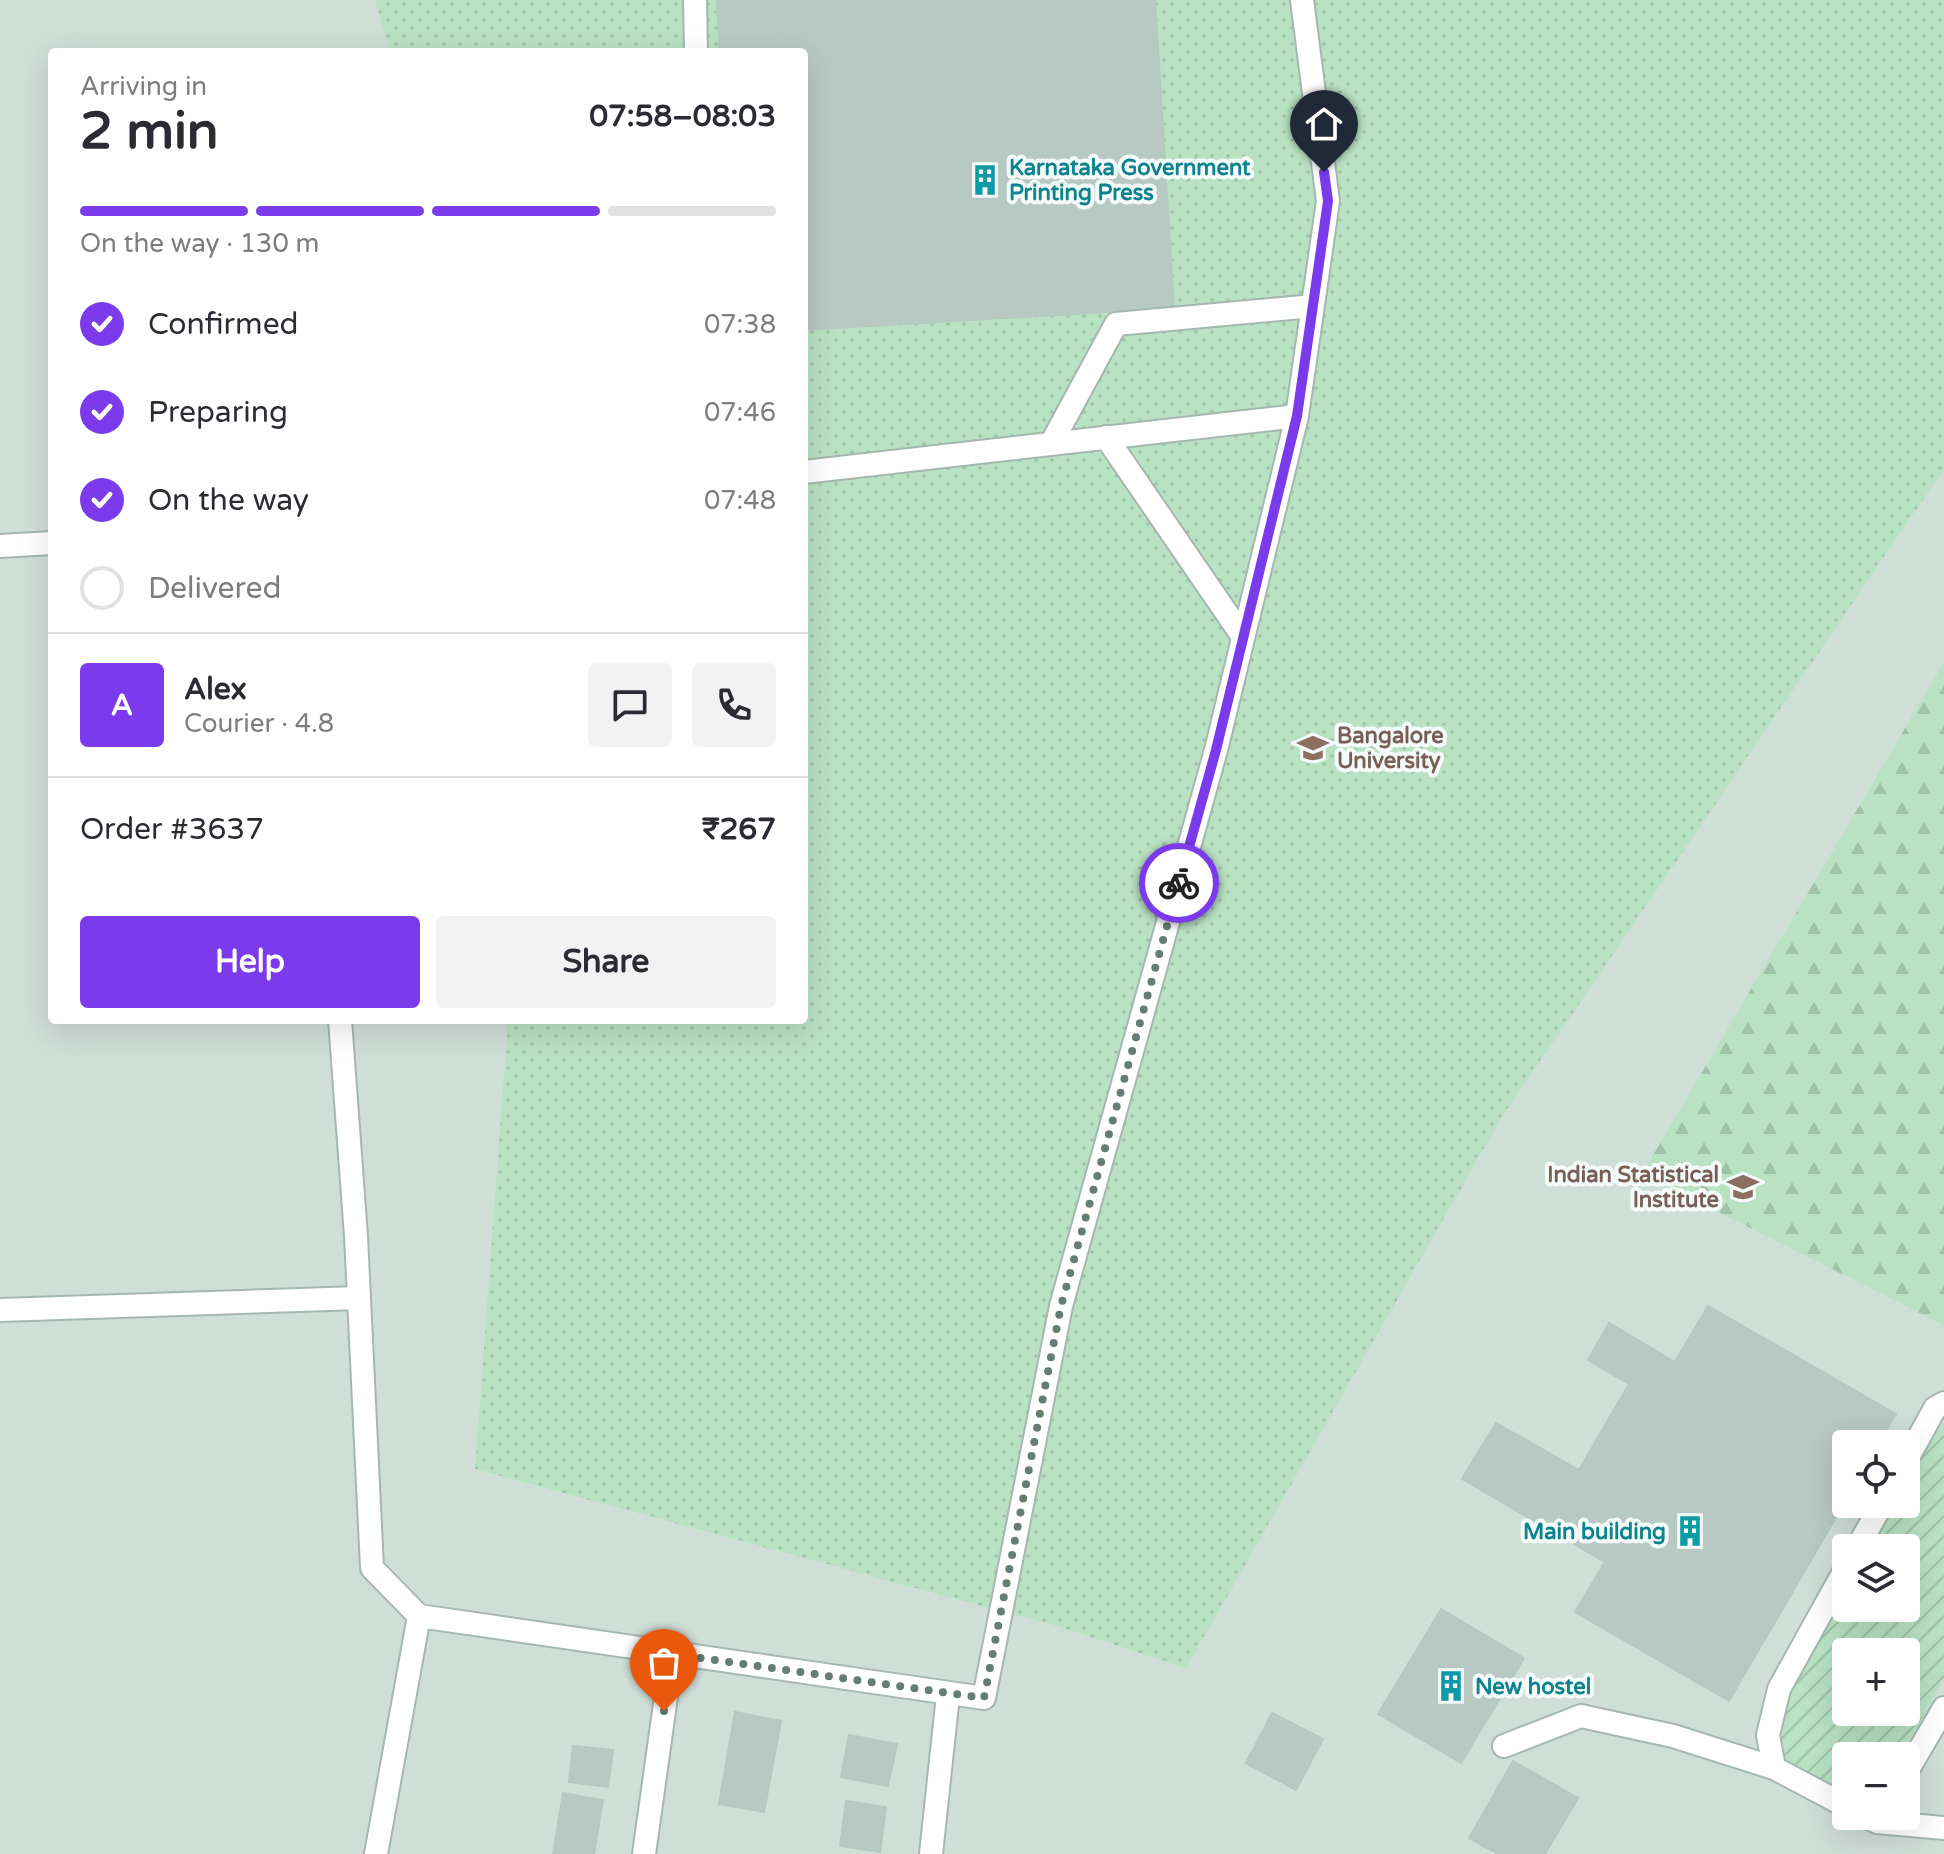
<!DOCTYPE html>
<meta charset="utf-8">
<style>
:root{--surface:#fff;--page:#f2f2f3;--text:#2b2b33;--muted:#7c7c81;--line:#e1e1e2;--accent:#7c3aed}
body{margin:0;font-family:"Varela Round",sans-serif;background:var(--page);color:var(--text);height:100vh;display:flex;flex-direction:column;font-size:30px;white-space:nowrap}
*{box-sizing:border-box;margin:0}
p{font-size:26px;color:var(--muted)}
.icon{flex:none;width:44px;height:44px;fill:none;stroke:currentColor;stroke-width:2;stroke-linecap:round;stroke-linejoin:round}
.map{position:relative;flex:1;overflow:hidden}
.panel{position:absolute;left:48px;top:48px;width:760px;height:976px;display:flex;flex-direction:column;background:var(--surface);border-radius:8px;box-shadow:0 8px 32px #0002}
.panel>*{flex:none}
.buttons{position:absolute;left:1832px;top:1430px;display:grid;gap:16px}
.buttons a{display:grid;place-items:center;width:88px;height:88px;border-radius:8px;background:var(--surface);box-shadow:0 8px 32px #0002;font-size:40px}
.pin{position:absolute;display:grid;place-items:center;width:68px;height:68px;color:#fff;margin:-82px -34px;border-radius:50% 50% 50% 0;rotate:-45deg;box-shadow:0 0 8px #0007}
.pin .icon{rotate:45deg}
.courier{position:absolute;display:grid;place-items:center;width:80px;height:80px;margin:-40px;border:6px solid #7c3aed;border-radius:50%;background:#fff;color:#222;box-shadow:0 2px 10px #0007}
.summary em{font-style:normal;font-weight:700}
.summary div{display:flex;flex-direction:column-reverse}
.summary{display:flex;align-items:center;justify-content:space-between;height:136px;padding:0 32px}
h1{font-size:52px;font-weight:700;line-height:60px}
.bar{display:grid;grid-template-columns:repeat(4,1fr);gap:12px 8px;align-content:center;height:96px;padding:0 32px}
.bar i{height:10px;border-radius:6px;background:var(--line)}
.bar .current{background:var(--accent)}
.bar p{grid-column:span 4}
.line{display:flex;align-items:center;gap:20px;padding:0 32px;border-top:2px solid var(--line)}
.line div{flex:1}
.round{display:grid;place-items:center;flex:none;width:84px;height:84px;border-radius:8px;background:var(--page)}
ol{padding:0 32px;list-style:none}
li{display:flex;align-items:center;gap:24px;height:88px}
li p{margin-inline-start:auto}
li .icon{padding:8px;border-radius:50%;background:var(--accent);color:#fff;stroke-width:4}
li:last-child{color:var(--muted)}
li i{width:44px;height:44px;border:4px solid var(--line);border-radius:50%}
.primary-button{display:flex;gap:16px;margin-top:auto;padding:16px 32px}
.primary-button a{flex:1;height:92px;border-radius:8px;background:var(--accent);color:#fff;font-size:32px;font-weight:700;line-height:92px;text-align:center}
.primary-button a+a{background:var(--page);color:var(--text)}
.map>svg:first-child{display:block}
.built{fill:#d0ded8;fill-rule:evenodd}
.grass{fill:url(#grass-dots)}
.forest{fill:url(#forest-firs)}
.garden{fill:url(#garden-furrows);fill-rule:evenodd}
.building{fill:#b7c9c2;stroke:#b4c9c0;stroke-width:2}
.lines{fill:none;stroke-linecap:round;stroke-linejoin:round}
.lane-casing{stroke:#a4b7b0;stroke-width:26}
.lane{stroke:#fff;stroke-width:22}
.done{stroke:#647e76;stroke-width:8;stroke-dasharray:0 14.4}
.route{stroke:#7c3aed;stroke-width:10}
.labels{text-anchor:middle;stroke-width:8;stroke-linejoin:round;paint-order:stroke}
.culture-label{font-size:22px;font-weight:bold;fill:#0d838f;stroke:#f4faf7;text-anchor:start}
.education-label{font-size:22px;font-weight:bold;fill:#785e54;stroke:#f4faf7;text-anchor:start}
</style>
<div class="map">
<svg width="1944" height="1854" viewBox="0 0 1944 1854">
<defs>
<pattern id="grass-dots" width="8" height="8" patternUnits="userSpaceOnUse" patternTransform="scale(2)"><rect width="8" height="8" fill="#b9e2c3"/><path d="M2 2h.1M6 6h.1" fill="none" stroke="#9fc3a8" stroke-width="1.8" stroke-linecap="round"/></pattern>
<pattern id="forest-firs" width="22" height="20" patternUnits="userSpaceOnUse" patternTransform="scale(2)"><rect width="22" height="20" fill="#b9e2c3"/><path d="M5 1l3.5 6h-7zM16 11l3.5 6h-7z" fill="#9fc3a8"/></pattern>
<pattern id="garden-furrows" width="10" height="10" patternUnits="userSpaceOnUse" patternTransform="scale(2)"><rect width="10" height="10" fill="#b9e2c3"/><path d="M-1 1l2-2M0 10L10 0M9 11l2-2" fill="none" stroke="#9fc3a8"/></pattern>
</defs>
<rect width="100%" height="100%" fill="#e2eee9"/>
<!-- built -->
<path class="built" d="M0 0H1944V1854H0ZM52 52H804V1020H52ZM1846 1444H1906V1504H1846ZM1846 1548H1906V1608H1846ZM1846 1652H1906V1712H1846ZM1846 1756H1906V1816H1846Z"/>
<!-- grass -->
<path class="grass" d="M375 0H1944V469L1502 1117 1186 1668 1060 1627 475 1469 508 1020H804V52H390Z"/>
<!-- forest -->
<path class="forest" d="M1944 662V1325L1642 1174Z"/>
<!-- garden -->
<path class="garden" d="M1944 1422V1678L1901 1756H1846V1787L1834 1792 1777 1766 1768 1728 1846 1585V1608H1906V1548H1866L1890 1504H1906V1475ZM1846 1652H1906V1712H1846Z"/>
<!-- building -->
<path class="building" d="M717 0H1155L1174 308 804 330V52H720Z
M1708 1306 1896 1414 1878 1444H1846V1500L1729 1701 1575 1612 1605 1562 1462 1479 1496 1423 1579 1470 1629 1384 1588 1360 1609 1323 1675 1362Z
M1441 1609 1524 1658 1461 1763 1378 1714Z
M735 1712 781 1721 764 1812 719 1804Z
M1272 1713 1323 1739 1296 1790 1246 1763Z
M849 1735 897 1744 888 1786 841 1777Z
M573 1746 613 1750 608 1787 569 1782Z
M1513 1761 1578 1798 1545 1854H1498L1469 1838Z
M563 1793 603 1800 594 1854H553Z
M846 1801 886 1807 880 1852 840 1846Z"/>
<g class="lines">
<defs>
<path id="lane" d="M695 0 696 52
M1106 437 1243 637
M1051 444 1116 324 1313 306
M804 472 1297 416
M0 546 52 543
M340 1020 356 1236 372 1568 419 1616 984 1698 1061 1306 1216 750 1297 416 1328 201 1302 0
M0 1310 359 1298
M1906 1461 1935 1408 1944 1403
M1857 1548 1882 1504
M1504 1746 1581 1716 1673 1736 1774 1768 1846 1806
M1774 1768 1768 1735 1779 1689 1846 1568
M1906 1773 1944 1708
M1865 1816 1877 1822 1944 1828
M376 1854 419 1616
M644 1854 672 1654
M931 1854 948 1695"/>
</defs>
<!-- lane casing -->
<use href="#lane" class="lane-casing"/>
<!-- lane -->
<use href="#lane" class="lane"/>
</g>
<g class="lines">
<!-- done -->
<path class="done" d="M664 1711 672 1654 984 1698 1061 1306 1179 883"/>
<!-- route -->
<path class="route" d="M1179 883 1216 750 1297 416 1328 201 1324 172"/>
</g>
<!-- icons -->
<defs>
<symbol id="building-bare" viewBox="-9 -9 18 18"><path d="M-4-6H4V6H1V3H-1V6H-4ZM-2.5-4.3h1.7v1.8h-1.7ZM.8-4.3h1.7v1.8H.8ZM-2.5-1h1.7V.8h-1.7ZM.8-1h1.7V.8H.8Z" fill="#0f9aa8" stroke="#f4faf7" stroke-width="2.5" paint-order="stroke"/></symbol>
<symbol id="university-bare" viewBox="-9 -9 18 18"><path d="M0-5L7-2L0 1L-7-2ZM-4 1L0 2.5L4 1V4Q0 6-4 4Z" fill="#8d6e63" stroke="#f4faf7" stroke-width="2.5" paint-order="stroke"/></symbol>
</defs>
<g fill-rule="evenodd">
<use href="#building-bare" x="963" y="158" width="44" height="44"/>
<use href="#university-bare" x="1291" y="726" width="44" height="44"/>
<use href="#university-bare" x="1721" y="1165" width="44" height="44"/>
<use href="#building-bare" x="1668" y="1509" width="44" height="44"/>
<use href="#building-bare" x="1429" y="1664" width="44" height="44"/>
</g>
<g class="labels">
<!-- culture labels -->
<g class="culture-label">
<text x="1009" y="175">Karnataka Government<tspan x="1009" dy="25">Printing Press</tspan></text>
<text x="1666" y="1539" text-anchor="end">Main building</text>
<text x="1475" y="1694">New hostel</text>
</g>
<!-- education labels -->
<g class="education-label">
<text x="1337" y="743">Bangalore<tspan x="1337" dy="25">University</tspan></text>
<text x="1719" y="1182" text-anchor="end">Indian Statistical<tspan x="1719" dy="25">Institute</tspan></text>
</g>
</g>
</svg>
<div class="buttons">
<a><svg class="icon" aria-label="locate" viewBox="0 0 24 24"><circle cx="12" cy="12" r="6"/><path d="M12 2v4M12 18v4M2 12h4M18 12h4"/></svg></a>
<a><svg class="icon" aria-label="layers" viewBox="0 0 24 24"><path d="M12 4l9 5-9 5-9-5zM3 14l9 5 9-5"/></svg></a>
<a>+</a>
<a>−</a>
</div>
<div class="pin" style="left:664px;top:1711px;background:#ea580c"><svg class="icon" aria-label="bag" viewBox="0 0 24 24"><path d="M5 8h14l-1 12H6zM9 8a3 3 0 0 1 6 0"/></svg></div>
<div class="pin" style="left:1324px;top:172px;background:#1f2937"><svg class="icon" aria-label="home" viewBox="0 0 24 24"><path d="M3 11l9-7 9 7M6 9v11h12V9"/></svg></div>
<div class="courier" style="left:1179px;top:883px"><svg class="icon" aria-label="bike" viewBox="0 0 24 24"><circle cx="6" cy="16" r="4"/><circle cx="18" cy="16" r="4"/><path d="M6 16l4-8h5l3 8M10 8l3 8H6M13 5h3"/></svg></div>
<section class="panel">
<div class="summary"><div><h1>2 min</h1><p>Arriving in</p></div><em>07:58–08:03</em></div>
<div class="bar"><i class="current"></i><i class="current"></i><i class="current"></i><i></i><p>On the way · 130 m</p></div>
<ol>
<li><svg class="icon" aria-label="check" viewBox="0 0 24 24"><path d="M5 12l5 5 9-10"/></svg>Confirmed<p>07:38</p></li>
<li><svg class="icon" aria-label="check" viewBox="0 0 24 24"><path d="M5 12l5 5 9-10"/></svg>Preparing<p>07:46</p></li>
<li><svg class="icon" aria-label="check" viewBox="0 0 24 24"><path d="M5 12l5 5 9-10"/></svg>On the way<p>07:48</p></li>
<li><i></i>Delivered</li>
</ol>
<div class="line" style="height:144px"><b class="round" style="background:var(--accent);color:#fff">A</b><div><b>Alex</b><p>Courier · 4.8</p></div><a class="round"><svg class="icon" aria-label="chat" viewBox="0 0 24 24"><path d="M4 5h16v11H9l-5 4z"/></svg></a><a class="round"><svg class="icon" aria-label="phone" viewBox="0 0 24 24"><path d="M5 4h4l2 5-3 2q2 4 5 5l2-3 5 2v4C11 20 4 13 5 4z"/></svg></a></div>
<div class="line" style="height:104px"><div>Order #3637</div><b>₹267</b></div>
<div class="primary-button"><a>Help</a><a>Share</a></div>
</section>
</div>
